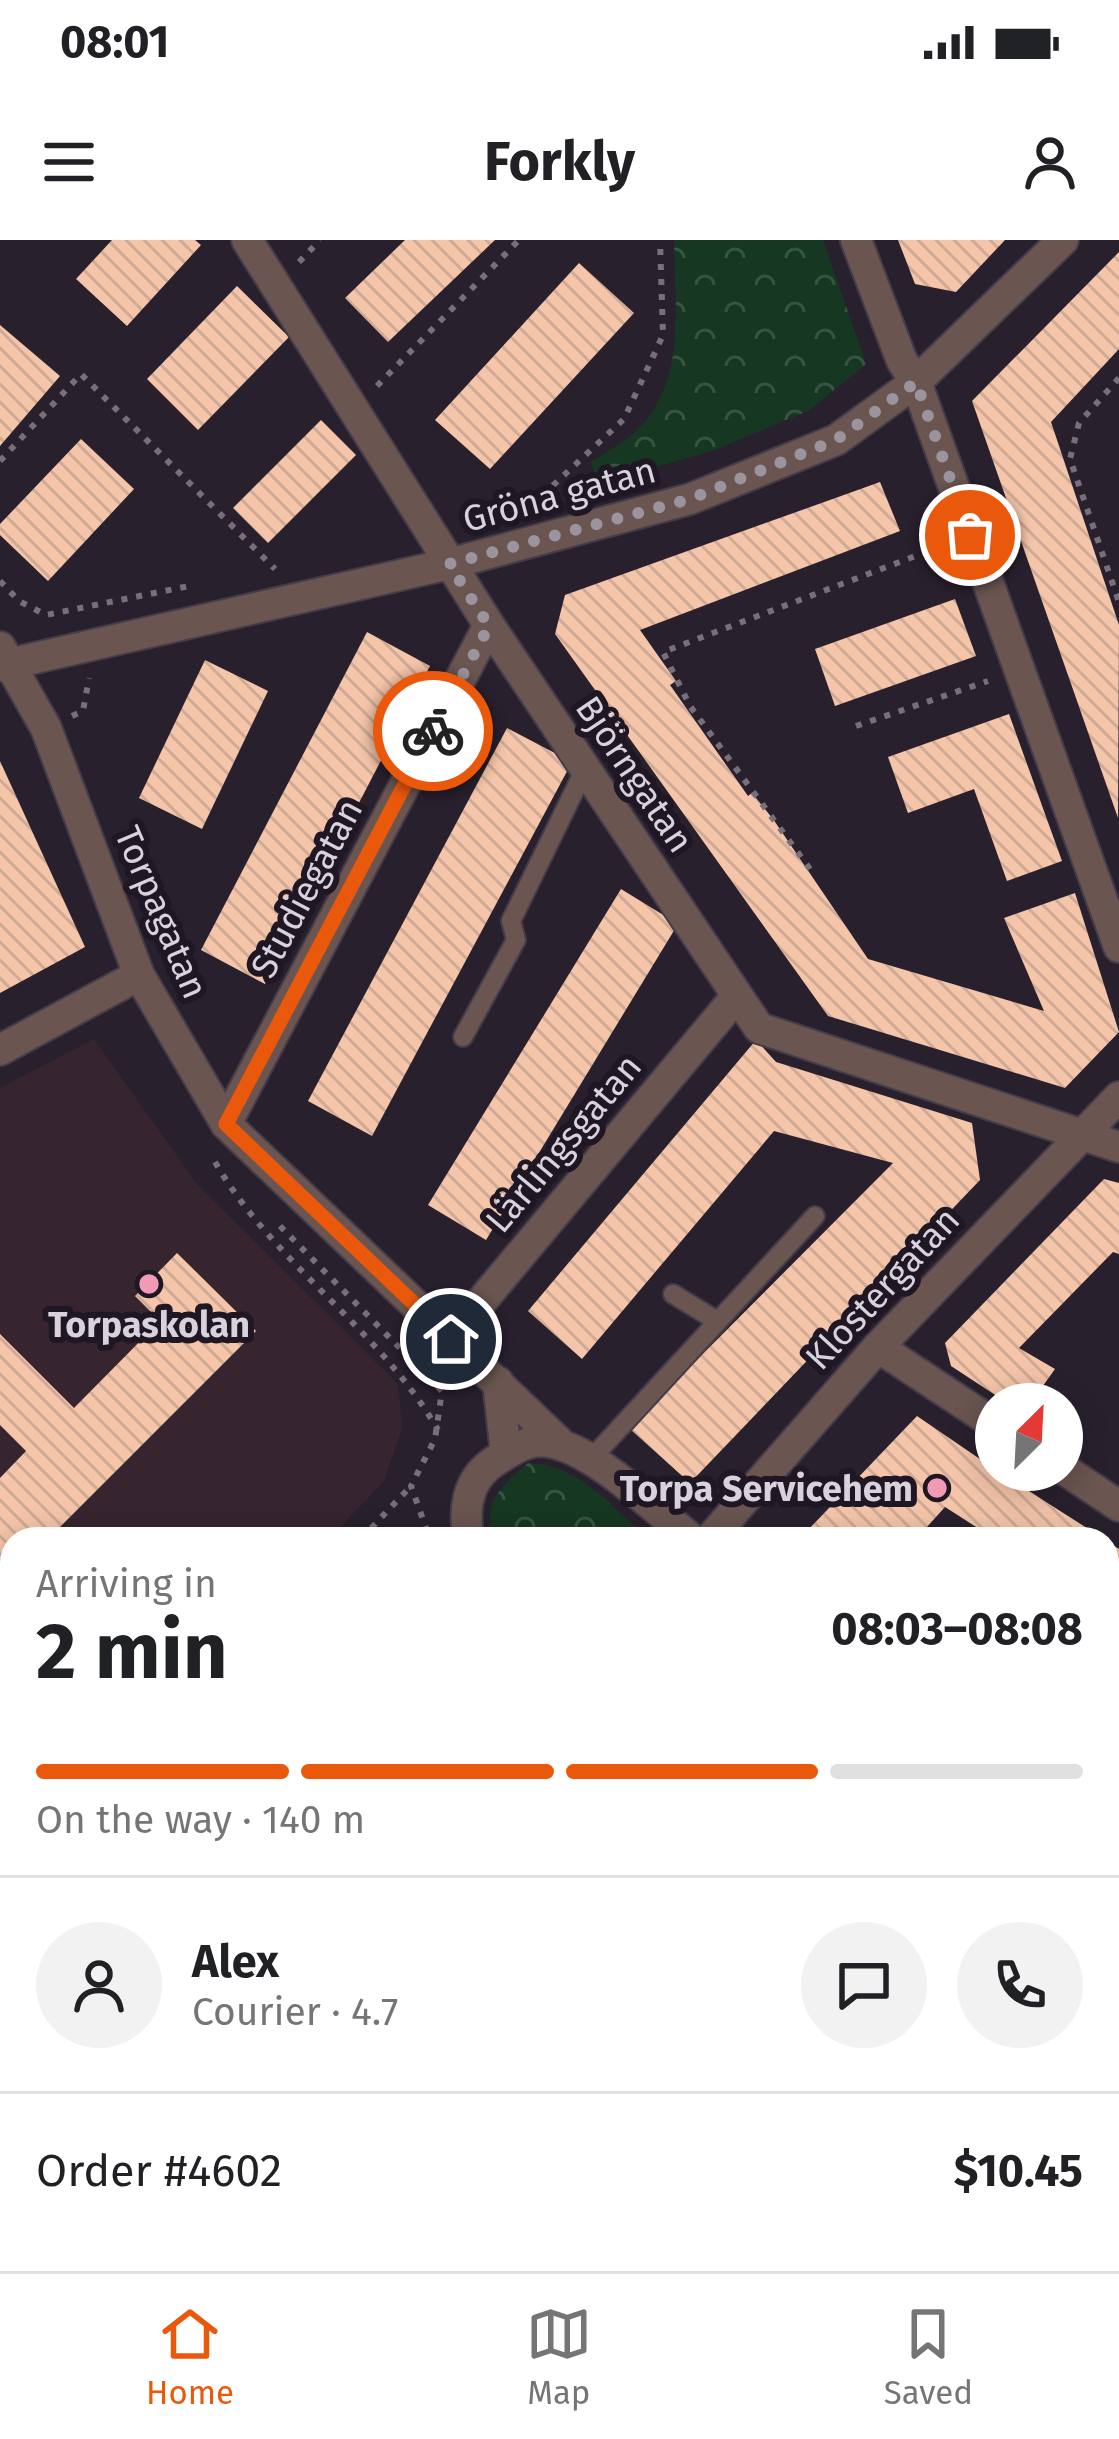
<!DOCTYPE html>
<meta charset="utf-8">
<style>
:root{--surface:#fff;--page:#f2f2f2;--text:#202124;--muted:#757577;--line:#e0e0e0;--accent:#ea580c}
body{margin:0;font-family:"Fira Sans",sans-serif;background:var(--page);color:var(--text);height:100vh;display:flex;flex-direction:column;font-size:45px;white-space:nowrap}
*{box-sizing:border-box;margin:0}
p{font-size:39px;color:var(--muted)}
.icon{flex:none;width:66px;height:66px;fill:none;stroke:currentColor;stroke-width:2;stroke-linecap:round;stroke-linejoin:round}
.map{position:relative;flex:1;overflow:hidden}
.details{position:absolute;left:0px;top:1287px;width:1119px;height:744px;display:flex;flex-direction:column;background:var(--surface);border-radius:36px 36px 0 0;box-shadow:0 6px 30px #0003}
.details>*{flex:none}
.needle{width:78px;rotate:24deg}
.controls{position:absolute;left:975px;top:1143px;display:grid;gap:24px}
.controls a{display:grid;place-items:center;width:108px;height:108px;border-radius:50%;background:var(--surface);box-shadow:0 6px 30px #0003;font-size:60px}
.pin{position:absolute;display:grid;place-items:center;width:102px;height:102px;color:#fff;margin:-51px;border:6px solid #fff;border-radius:50%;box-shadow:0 3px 12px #0007}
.courier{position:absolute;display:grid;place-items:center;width:120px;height:120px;margin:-60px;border:9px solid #ea580c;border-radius:50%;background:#fff;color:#222;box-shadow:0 3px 15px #0007}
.summary em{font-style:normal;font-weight:700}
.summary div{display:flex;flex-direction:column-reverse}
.summary{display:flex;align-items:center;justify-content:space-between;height:204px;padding:0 36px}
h1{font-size:78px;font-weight:700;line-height:90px}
.bar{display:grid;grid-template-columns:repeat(4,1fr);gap:18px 12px;align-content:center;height:144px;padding:0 36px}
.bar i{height:15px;border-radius:9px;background:var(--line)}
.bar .on{background:var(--accent)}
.bar p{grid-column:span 4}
.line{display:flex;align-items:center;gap:30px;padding:0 36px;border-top:3px solid var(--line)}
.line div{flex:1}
.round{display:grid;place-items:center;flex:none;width:126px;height:126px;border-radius:63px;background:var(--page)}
.status{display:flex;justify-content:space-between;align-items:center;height:84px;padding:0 60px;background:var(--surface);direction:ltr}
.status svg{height:33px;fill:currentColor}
header{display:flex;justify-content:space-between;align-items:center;height:156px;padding:0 36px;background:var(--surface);font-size:54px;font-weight:700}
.tabs{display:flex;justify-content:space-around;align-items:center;height:168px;border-top:3px solid var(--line);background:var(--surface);font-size:33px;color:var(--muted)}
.tabs a{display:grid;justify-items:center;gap:6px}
.tabs .on{color:var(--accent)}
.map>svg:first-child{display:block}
.education{fill:#36252f}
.park{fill:url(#park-crowns)}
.building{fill:url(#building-back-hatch)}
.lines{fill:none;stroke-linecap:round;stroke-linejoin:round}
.service-casing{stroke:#453c4a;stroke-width:22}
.minor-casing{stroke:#453c4a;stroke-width:34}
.tertiary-casing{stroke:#453c4a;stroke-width:34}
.path{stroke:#77707b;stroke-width:6;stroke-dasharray:6 9;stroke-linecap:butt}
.service{stroke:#6a5550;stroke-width:18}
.minor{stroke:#6a5550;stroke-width:30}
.tertiary{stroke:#6a5550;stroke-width:30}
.done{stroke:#9a949e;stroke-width:12;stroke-dasharray:0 21.6}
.route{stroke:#ea580c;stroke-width:15}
.poi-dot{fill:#f09ab6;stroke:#1f1724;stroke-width:4.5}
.labels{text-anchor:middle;stroke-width:12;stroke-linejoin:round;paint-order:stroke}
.street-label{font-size:36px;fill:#d7d2db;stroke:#1f1724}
.poi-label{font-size:36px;font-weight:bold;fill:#d7d2db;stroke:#1f1724}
</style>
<div class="status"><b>08:01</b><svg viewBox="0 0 49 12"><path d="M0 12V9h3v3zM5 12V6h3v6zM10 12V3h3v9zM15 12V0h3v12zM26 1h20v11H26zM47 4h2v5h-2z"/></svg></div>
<header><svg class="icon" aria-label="menu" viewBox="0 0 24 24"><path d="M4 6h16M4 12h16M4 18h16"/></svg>Forkly<svg class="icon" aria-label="person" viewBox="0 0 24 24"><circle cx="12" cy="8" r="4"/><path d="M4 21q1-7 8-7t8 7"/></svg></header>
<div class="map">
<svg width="1119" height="2031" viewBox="0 0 1119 2031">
<defs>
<pattern id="park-crowns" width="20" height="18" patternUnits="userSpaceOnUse" patternTransform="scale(3)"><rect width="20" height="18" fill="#163722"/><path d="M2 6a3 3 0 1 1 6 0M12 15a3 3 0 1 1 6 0" fill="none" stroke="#375342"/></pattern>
<pattern id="building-back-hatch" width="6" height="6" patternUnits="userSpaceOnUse" patternTransform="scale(3)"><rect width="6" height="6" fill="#f4c5a9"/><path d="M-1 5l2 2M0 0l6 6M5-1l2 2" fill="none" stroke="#d0aa94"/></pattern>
</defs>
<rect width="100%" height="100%" fill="#29202e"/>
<!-- education -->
<path class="education" d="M94 799 197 944 398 1144 402 1188 384 1241 329 1299H12V1478H0V848Z"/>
<!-- park -->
<path class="park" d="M674 0H823L866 124 808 171 714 210 598 244 591 222C606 212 625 202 638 189 687 140 675 63 674 0Z
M528 1223C582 1225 609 1267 650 1299H494C481 1262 501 1247 528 1223Z"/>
<!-- building -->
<path class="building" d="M112 0H195L201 5 127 86 76 39Z
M405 0H495L388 102 345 58Z
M898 0H1005L956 52 915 44Z
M1119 12V109L1051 182 1119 385 1118 578 972 161Z
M579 23 634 73 490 229 435 180Z
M237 46 289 97 198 190 147 139Z
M0 85 60 136 0 206Z
M321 180 356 215 268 303 233 268Z
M81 199 134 249 48 341 0 295V284Z
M880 242 900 291 640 390 676 441 670 445 748 556 752 553 773 579 868 719 1044 771 1004 678 1075 653 1119 792 1065 848 828 776 555 394 565 355Z
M955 359 976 416 835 466 815 409Z
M367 392 430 426 265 744 201 710Z
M205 420 268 451 202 589 139 558Z
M1009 474 1062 621 1007 641 974 549 908 573 888 517Z
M507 488 572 522 372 896 308 861Z
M0 521 85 707 0 753Z
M621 649 678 684 486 1000 428 965Z
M756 800 776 822 972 883 980 940 690 1243 629 1188 893 923 774 891 582 1119 528 1071Z
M1104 939 1119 943V1014L1113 1012 1019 1108 1055 1129 1030 1164H1009L951 1126 945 1103Z
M177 1013 256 1091 48 1299H12V1335L0 1347V1238L26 1211 0 1185V1094L74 1168 160 1081 135 1056Z
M917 1176 996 1230 1104 1299H995L945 1267 916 1299H807V1291Z
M1107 1301 1119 1309V1379L1107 1371Z
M1107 1549 1119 1560V1659L1107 1647Z
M0 1700 12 1714V1749L0 1760Z
M1119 1814V1911L1107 1923V1826Z
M405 2019H485L473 2031H391Z
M547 2019H622L634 2031H559Z
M744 2019H808L797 2031H759Z
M917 2019H1012L1000 2031H905Z"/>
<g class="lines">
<defs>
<path id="service" d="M463 797 516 700 511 681 585 529
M673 1054 717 1081
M591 1219 815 976"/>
<path id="minor" d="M247 0 489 385 759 788 1119 907
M856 0 902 121 916 142 1119 707
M0 426 449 324 690 259 836 200 916 142 1063 0
M0 810 139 735
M226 884 489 385
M450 1099 736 757
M878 1107 996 1185
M1062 1228 1119 1266
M0 1614 12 1629
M1107 1750 1119 1737
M674 2019 688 2031
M335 2031 346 2019
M839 2031 851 2019"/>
<path id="tertiary" d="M0 407 46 488 139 735 226 884 559 1202
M498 1142 506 1214
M469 1299C463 1270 467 1241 492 1223 504 1215 520 1204 534 1202 580 1194 656 1271 692 1299
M710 1299 878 1107 1119 857
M0 1525 12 1524
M1107 1715 1119 1726"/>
</defs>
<!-- service casing -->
<use href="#service" class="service-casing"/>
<!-- minor casing -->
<use href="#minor" class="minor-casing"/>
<!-- tertiary casing -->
<use href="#tertiary" class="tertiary-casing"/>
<!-- path -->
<path class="path" d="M299 22 320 0
M1119 138 1079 183 1070 219 1119 362
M377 146 519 0
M0 221 81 134 275 329
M531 266 624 179 663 95 660 0
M0 341 19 361 46 375 194 345
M72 476 83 471 89 438
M856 486 988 441
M810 629 690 466 663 412 939 307
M215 922C274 1024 379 1088 438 1190
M280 986 442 1151 435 1199 411 1246 430 1299
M361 1299 411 1246
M1107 1971 1119 1958
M243 2031 262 2019
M1058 2031 1053 2025 1059 2019"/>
<!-- service -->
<use href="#service" class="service"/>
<!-- minor -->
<use href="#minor" class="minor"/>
<!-- tertiary -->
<use href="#tertiary" class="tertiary"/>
</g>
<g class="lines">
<!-- done -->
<path class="done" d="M433 491 489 386 449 324 690 259 836 200 916 142 970 295"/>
<!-- route -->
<path class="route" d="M433 491 226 884 451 1099"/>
</g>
<!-- markers -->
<g class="poi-dot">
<circle cx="149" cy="1044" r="12"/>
<circle cx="937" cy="1248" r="12"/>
</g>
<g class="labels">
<!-- street labels -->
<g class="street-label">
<text transform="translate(559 254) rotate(-15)" y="13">Gröna gatan</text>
<text transform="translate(635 534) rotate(56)" y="13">Björngatan</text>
<text transform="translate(306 648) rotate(-62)" y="13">Studiegatan</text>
<text transform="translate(162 672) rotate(67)" y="13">Torpagatan</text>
<text transform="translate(563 903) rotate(-50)" y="13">Lärlingsgatan</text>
<text transform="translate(882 1048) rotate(-47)" y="13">Klostergatan</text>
</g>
<!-- poi labels -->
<g class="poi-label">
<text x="149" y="1097">Torpaskolan</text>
<text x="913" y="1261" text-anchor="end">Torpa Servicehem</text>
</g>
</g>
</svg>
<div class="controls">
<a><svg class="needle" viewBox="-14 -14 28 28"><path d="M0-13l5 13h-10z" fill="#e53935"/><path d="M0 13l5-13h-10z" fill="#757577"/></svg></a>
</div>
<div class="pin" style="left:970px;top:295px;background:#ea580c"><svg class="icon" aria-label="bag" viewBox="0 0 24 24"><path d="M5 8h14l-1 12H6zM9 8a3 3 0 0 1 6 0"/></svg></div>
<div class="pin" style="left:451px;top:1099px;background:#1f2937"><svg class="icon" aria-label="home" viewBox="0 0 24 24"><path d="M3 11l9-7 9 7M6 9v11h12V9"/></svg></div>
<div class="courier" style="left:433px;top:491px"><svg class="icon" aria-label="bike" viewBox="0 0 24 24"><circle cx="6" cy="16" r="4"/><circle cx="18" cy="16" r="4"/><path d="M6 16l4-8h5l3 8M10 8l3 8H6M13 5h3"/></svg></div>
<section class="details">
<div class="summary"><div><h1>2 min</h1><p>Arriving in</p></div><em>08:03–08:08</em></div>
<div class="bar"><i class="on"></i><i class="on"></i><i class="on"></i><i></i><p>On the way · 140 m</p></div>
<div class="line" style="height:216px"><a class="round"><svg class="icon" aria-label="person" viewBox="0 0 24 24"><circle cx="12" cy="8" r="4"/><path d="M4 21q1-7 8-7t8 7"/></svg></a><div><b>Alex</b><p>Courier · 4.7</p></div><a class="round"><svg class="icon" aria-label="chat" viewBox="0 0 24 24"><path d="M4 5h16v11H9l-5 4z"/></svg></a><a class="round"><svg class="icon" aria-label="phone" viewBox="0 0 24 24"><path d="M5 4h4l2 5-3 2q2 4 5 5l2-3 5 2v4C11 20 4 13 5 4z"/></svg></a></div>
<div class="line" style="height:156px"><div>Order #4602</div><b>$10.45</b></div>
</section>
</div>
<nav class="tabs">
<a class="on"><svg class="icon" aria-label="home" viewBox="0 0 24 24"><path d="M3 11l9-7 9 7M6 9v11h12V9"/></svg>Home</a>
<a><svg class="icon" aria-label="map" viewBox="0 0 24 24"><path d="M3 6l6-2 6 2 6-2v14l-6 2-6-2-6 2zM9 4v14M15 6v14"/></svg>Map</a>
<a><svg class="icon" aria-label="saved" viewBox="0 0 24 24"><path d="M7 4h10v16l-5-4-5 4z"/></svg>Saved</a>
</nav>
